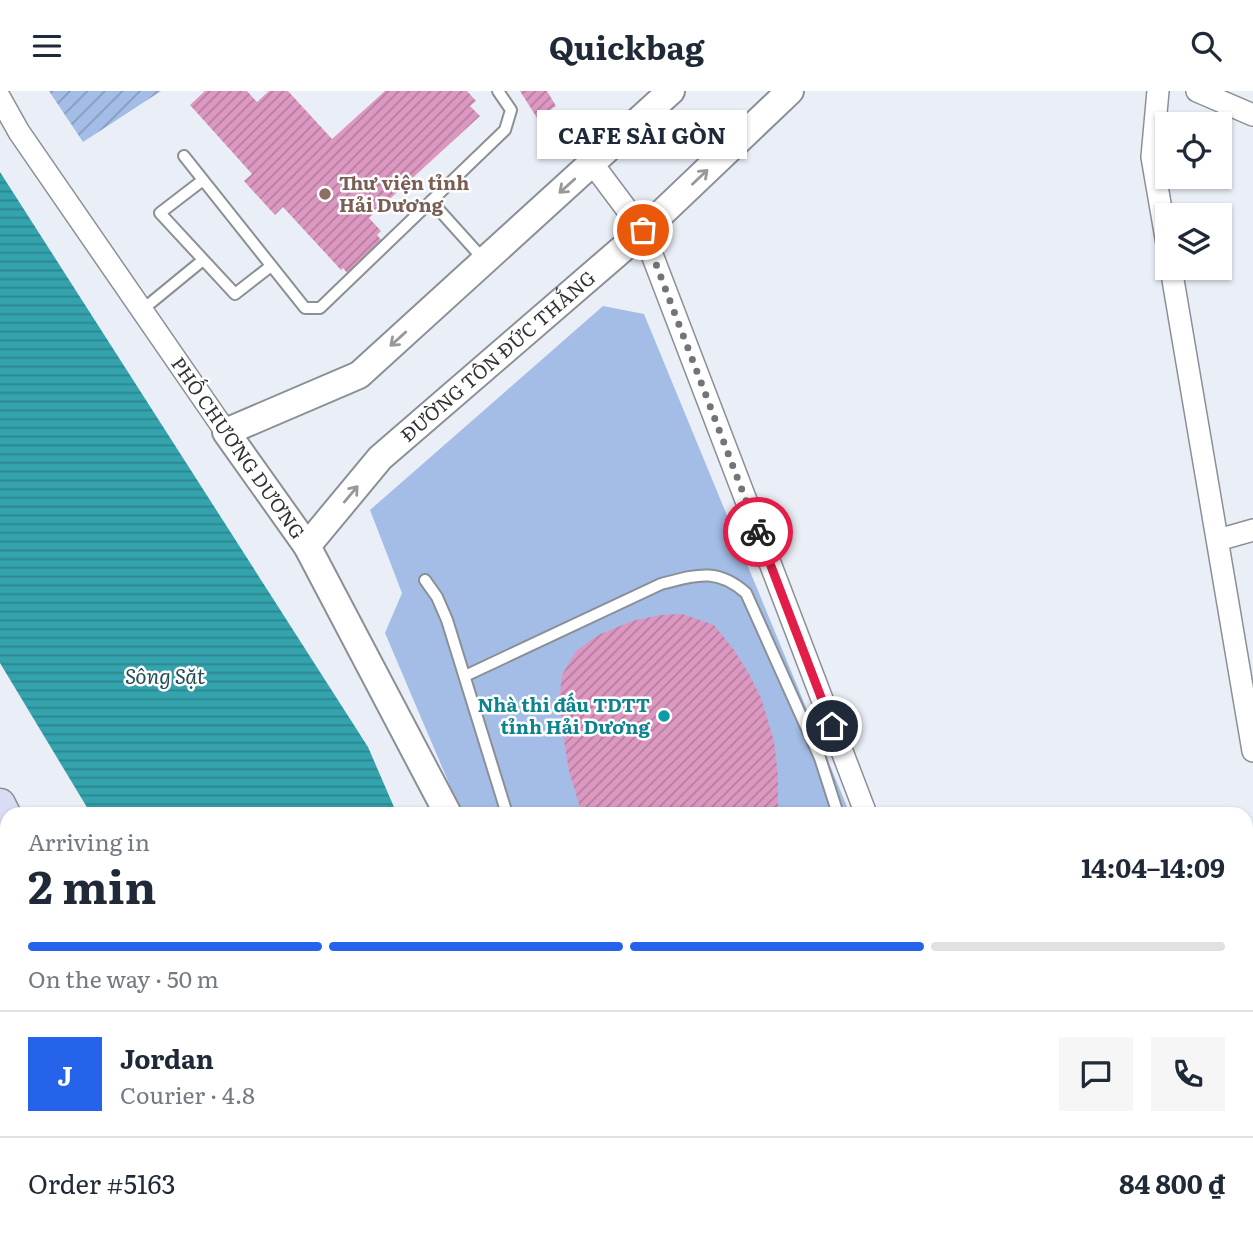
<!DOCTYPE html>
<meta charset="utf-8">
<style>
:root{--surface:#fff;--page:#f6f6f7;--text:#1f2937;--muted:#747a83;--line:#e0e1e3;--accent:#2563eb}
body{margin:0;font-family:Literata,serif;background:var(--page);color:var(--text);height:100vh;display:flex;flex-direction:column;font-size:26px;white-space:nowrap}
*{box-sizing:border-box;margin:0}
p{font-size:23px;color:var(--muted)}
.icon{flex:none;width:38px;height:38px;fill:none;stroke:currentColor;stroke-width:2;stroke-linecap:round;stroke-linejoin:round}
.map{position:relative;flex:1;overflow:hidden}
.sheet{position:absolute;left:0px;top:716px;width:1253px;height:436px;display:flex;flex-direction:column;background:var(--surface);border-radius:21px 21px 0 0;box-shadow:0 2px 5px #0004}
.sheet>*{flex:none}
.fabs{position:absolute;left:1155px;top:21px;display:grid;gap:14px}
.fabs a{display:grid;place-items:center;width:77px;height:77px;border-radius:0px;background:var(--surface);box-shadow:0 2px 5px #0004;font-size:35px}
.pin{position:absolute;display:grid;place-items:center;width:60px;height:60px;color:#fff;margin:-30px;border:4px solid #fff;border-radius:50%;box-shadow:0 2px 7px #0007}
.courier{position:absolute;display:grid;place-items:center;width:70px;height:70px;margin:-35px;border:5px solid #e11d48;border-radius:50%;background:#fff;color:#222;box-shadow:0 2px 9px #0007}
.bubble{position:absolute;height:49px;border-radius:0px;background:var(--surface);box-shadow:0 2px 5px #0004;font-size:23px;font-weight:700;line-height:49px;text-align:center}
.headline em{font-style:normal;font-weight:700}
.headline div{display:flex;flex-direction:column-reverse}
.headline{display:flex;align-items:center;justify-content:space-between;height:119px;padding:0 28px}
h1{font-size:46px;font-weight:700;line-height:52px}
.bar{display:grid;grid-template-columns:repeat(4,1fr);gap:10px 7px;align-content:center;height:84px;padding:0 28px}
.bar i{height:9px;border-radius:5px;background:var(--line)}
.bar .selected{background:var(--accent)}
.bar p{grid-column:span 4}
.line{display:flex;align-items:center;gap:18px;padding:0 28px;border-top:2px solid var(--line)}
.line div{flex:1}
.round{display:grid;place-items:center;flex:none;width:74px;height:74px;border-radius:0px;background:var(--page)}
header{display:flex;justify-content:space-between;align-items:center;height:91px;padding:0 28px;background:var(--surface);font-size:32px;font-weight:700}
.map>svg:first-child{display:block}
.park{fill:#a3bde6}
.garden{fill:url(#garden-furrows)}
.water{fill:url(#water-rules)}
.building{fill:url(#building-hatch)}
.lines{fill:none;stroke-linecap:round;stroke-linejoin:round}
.service-casing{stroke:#8b8f96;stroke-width:14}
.minor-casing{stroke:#8b8f96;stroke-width:24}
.tertiary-casing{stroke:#8b8f96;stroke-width:30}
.secondary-casing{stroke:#8b8f96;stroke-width:33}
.service{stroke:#fff;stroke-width:10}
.minor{stroke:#fff;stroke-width:21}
.tertiary{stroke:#fff;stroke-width:26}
.secondary{stroke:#d8ddf3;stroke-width:30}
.oneway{stroke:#98989a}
.done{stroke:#717479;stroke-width:7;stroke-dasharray:0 12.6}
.route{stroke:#e11d48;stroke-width:9}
.education-dot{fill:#8d6e63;stroke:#fff;stroke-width:2.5}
.culture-dot{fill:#0f9aa8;stroke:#fff;stroke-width:2.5}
.labels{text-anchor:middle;stroke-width:5;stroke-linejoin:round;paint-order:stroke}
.education-label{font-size:19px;font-weight:bold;fill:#785e54;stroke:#fff;text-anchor:start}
.street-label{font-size:19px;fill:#303235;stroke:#fff}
.culture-label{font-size:19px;font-weight:bold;fill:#0d838f;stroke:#fff;text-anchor:end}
.water-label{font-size:21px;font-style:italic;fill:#215055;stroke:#fff}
</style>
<header><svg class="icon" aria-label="menu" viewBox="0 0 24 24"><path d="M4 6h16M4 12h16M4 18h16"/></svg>Quickbag<svg class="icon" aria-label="search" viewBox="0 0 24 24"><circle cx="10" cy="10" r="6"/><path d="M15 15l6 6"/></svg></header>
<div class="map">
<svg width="1253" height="1151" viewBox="0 0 1253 1151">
<defs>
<pattern id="garden-furrows" width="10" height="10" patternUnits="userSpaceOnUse" patternTransform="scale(1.75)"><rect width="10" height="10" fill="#a3bde6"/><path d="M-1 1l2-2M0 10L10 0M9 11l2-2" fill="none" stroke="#859abb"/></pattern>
<pattern id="water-rules" width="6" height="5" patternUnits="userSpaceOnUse" patternTransform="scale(1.75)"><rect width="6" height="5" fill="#34a3ad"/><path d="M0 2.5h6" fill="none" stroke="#2c858e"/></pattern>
<pattern id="building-hatch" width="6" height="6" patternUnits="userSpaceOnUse" patternTransform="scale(1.75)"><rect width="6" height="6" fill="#dd98c1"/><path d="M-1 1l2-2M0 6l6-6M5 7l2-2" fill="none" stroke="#b47d9e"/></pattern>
</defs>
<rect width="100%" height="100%" fill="#eaeff7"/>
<!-- park -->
<path class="park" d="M603 215 644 223 850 723H462L385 542 402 502 370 419Z"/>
<!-- garden -->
<path class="garden" d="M49 0H161L83 51Z"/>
<!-- water -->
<path class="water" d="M0 81 368 656 397 723H91L0 572Z"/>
<!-- building -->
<path class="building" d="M205 0H247L257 11 269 0H288L332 48 385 0H467L476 10 470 15 480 25 369 127 381 140 377 144 383 151 348 183 343 177 341 179 283 116 275 124 244 90 252 83 190 14Z
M520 0H547L556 15 537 27Z
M682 523 714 534 734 559 749 583 761 607 774 650 778 685V723H582L569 680 563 643 560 602 562 584 576 560 598 544 632 530 660 524Z"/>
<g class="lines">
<defs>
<path id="service" d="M184 65 305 217H320L505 39 511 19 498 0
M203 89 160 122 235 203 271 175
M431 110 485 170
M142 219 203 169
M425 489 437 506 447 529 507 723
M465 585 661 493C696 484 717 476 746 502L820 667 838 723"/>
<path id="minor" d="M1158 0 1152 66 1167 153
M1197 0 1253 24
M0 7 19 41 226 341
M592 72 643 140 866 723
M1171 177 1253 660
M1218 449 1253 439
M0 868 7 865
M615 1144 617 1151
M780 1144 782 1151
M923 1144 925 1151
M1069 1144 1071 1151
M1215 1144 1217 1151"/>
<g id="tertiary">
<path id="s1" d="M307 455 380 367 643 140 790 0"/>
<path d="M448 723 307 455 226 341 359 284 671 0"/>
<path d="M1246 840 1253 838"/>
<path d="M1246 897 1253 895"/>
<path d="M135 1151 148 1144"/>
<path d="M389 1151 411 1144"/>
</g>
<path id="secondary" d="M0 713 7 727
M26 1151 27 1144"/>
</defs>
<!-- service casing -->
<use href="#service" class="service-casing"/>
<!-- minor casing -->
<use href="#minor" class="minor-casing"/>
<!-- tertiary casing -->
<use href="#tertiary" class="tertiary-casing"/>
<!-- secondary casing -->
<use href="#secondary" class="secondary-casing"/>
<!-- service -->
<use href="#service" class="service"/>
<!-- minor -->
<use href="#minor" class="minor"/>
<!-- tertiary -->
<use href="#tertiary" class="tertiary"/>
<!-- secondary -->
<use href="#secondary" class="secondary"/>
</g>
<!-- one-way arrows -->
<defs><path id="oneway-shaft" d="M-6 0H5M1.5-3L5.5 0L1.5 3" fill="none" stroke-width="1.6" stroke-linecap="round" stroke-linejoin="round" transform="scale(1.75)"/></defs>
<g class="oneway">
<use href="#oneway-shaft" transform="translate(700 86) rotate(-43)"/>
<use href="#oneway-shaft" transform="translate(567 95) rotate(138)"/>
<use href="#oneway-shaft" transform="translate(398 248) rotate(138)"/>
<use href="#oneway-shaft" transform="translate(351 403) rotate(-50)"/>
</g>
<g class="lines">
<!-- done -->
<path class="done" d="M643 139 758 441"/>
<!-- route -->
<path class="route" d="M758 441 832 635"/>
</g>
<!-- markers -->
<circle class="education-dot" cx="325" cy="103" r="7"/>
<circle class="culture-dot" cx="664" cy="625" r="7"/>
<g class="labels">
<!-- education labels -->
<g class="education-label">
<text x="339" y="99">Thư viện tỉnh<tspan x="339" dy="22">Hải Dương</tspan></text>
</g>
<!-- street labels -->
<g class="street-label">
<text dy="7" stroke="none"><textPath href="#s1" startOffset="270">ĐƯỜNG TÔN ĐỨC THẮNG</textPath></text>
<text transform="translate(238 357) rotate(55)" y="7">PHỐ CHƯƠNG DƯƠNG</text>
</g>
<!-- culture labels -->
<g class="culture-label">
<text x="650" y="621">Nhà thi đấu TDTT<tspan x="650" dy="22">tỉnh Hải Dương</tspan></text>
</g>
<!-- water labels -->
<g class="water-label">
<text x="165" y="593">Sông Sặt</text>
</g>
</g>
</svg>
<div class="fabs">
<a><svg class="icon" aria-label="locate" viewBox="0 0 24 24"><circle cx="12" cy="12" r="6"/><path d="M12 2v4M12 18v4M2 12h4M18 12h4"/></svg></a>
<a><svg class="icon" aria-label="layers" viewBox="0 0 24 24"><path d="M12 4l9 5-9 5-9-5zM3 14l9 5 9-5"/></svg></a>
</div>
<div class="pin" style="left:643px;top:139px;background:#ea580c"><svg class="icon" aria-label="bag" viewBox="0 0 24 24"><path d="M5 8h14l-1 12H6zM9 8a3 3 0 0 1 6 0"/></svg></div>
<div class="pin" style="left:832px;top:635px;background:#1f2937"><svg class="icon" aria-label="home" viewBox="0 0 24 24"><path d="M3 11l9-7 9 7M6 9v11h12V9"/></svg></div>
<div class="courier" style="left:758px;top:441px"><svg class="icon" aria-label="bike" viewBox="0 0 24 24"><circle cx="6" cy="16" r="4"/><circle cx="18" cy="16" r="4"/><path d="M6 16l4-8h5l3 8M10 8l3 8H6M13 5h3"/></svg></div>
<div class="bubble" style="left:537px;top:19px;width:210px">CAFE SÀI GÒN</div>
<section class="sheet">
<div class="headline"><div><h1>2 min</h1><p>Arriving in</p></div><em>14:04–14:09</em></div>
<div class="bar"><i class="selected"></i><i class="selected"></i><i class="selected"></i><i></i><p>On the way · 50 m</p></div>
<div class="line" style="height:126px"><b class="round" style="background:var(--accent);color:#fff">J</b><div><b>Jordan</b><p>Courier · 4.8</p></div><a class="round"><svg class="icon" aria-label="chat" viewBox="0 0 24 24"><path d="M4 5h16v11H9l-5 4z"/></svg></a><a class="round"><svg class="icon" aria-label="phone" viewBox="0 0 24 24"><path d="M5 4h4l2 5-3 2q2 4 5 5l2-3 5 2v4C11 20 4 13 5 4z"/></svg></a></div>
<div class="line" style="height:91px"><div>Order #5163</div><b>84 800 ₫</b></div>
</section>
</div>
